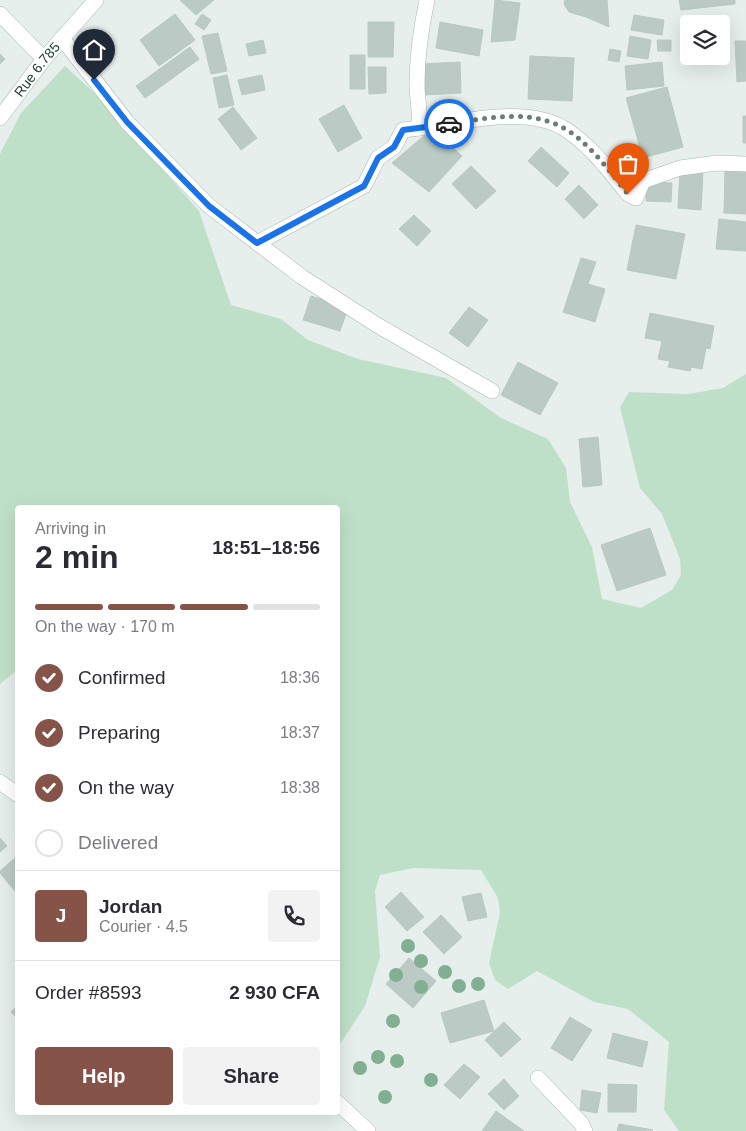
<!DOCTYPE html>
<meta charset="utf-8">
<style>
:root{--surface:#fff;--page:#f2f2f3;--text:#2b2b33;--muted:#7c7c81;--line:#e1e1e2;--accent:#855347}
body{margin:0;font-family:Arial,sans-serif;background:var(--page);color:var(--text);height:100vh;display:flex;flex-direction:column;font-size:19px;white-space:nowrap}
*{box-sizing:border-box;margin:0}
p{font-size:16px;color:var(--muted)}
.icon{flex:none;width:28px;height:28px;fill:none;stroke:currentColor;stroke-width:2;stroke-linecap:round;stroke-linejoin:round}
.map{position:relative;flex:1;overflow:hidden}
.details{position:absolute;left:15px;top:505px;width:325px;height:610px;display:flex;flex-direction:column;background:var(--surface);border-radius:5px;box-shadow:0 5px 20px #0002}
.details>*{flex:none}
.controls{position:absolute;left:680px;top:15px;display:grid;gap:10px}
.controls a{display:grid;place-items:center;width:50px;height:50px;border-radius:5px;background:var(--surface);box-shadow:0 5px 20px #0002;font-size:25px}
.pin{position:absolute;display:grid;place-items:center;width:42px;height:42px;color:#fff;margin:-51px -21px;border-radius:50% 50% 50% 0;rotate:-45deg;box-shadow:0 0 5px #0007}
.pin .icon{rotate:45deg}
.courier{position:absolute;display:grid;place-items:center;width:50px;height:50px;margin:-25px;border:4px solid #1a73e8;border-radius:50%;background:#fff;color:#222;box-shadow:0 1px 6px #0007}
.head em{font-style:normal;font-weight:800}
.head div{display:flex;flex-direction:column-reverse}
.head{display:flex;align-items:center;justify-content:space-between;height:85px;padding:0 20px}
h1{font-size:32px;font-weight:800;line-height:38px}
.bar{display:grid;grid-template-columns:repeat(4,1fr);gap:8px 5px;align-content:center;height:60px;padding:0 20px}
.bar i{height:6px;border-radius:4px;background:var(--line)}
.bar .current{background:var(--accent)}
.bar p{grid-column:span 4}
.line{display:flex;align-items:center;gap:12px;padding:0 20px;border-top:1px solid var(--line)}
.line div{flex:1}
.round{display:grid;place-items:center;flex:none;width:52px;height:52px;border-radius:5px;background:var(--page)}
ol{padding:0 20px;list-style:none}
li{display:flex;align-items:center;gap:15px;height:55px}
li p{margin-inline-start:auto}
li .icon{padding:5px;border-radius:50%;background:var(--accent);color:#fff;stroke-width:4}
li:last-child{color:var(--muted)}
li i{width:28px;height:28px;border:2px solid var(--line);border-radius:50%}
.action{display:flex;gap:10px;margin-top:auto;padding:10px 20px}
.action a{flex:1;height:58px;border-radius:5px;background:var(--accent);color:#fff;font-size:20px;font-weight:800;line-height:58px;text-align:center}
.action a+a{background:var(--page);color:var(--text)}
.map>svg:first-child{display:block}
.green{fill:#bfe0c8}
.building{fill:#bbcac4;stroke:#b8c9c2}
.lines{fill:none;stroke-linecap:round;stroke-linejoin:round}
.street-casing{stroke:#a8b8b2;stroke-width:16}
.street{stroke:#fff;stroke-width:15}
.tree{fill:#80af93}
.done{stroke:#687f78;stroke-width:5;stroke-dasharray:0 9}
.route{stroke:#1a73e8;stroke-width:6}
.labels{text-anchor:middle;stroke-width:4;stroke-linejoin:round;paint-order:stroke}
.street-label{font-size:14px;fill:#24423a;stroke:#f7fbf9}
</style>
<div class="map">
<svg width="746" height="1131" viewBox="0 0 746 1131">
<rect width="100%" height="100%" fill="#e6efeb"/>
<!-- green -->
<path class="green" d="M65 66 103 101 199 211 231 305 281 319 308 340 358 359 446 378 501 418 548 439 566 468 570 502 592 547 602 599 641 608 672 590 681 575 680 559 662 514 640 488 620 407 629 392 688 394 723 388 746 374V1131H679L664 1110 669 1042 628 1009 594 1002 537 971 508 989 495 980 489 963 500 913 498 898 481 870 413 868 380 875 375 891 380 957 365 1006 338 1047V508H18L17 670 0 684V154L21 113Z"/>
<!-- building -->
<path class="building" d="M180 0H214L196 15Z
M495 0 520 3 515 40 491 42Z
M565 0H607L609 27 586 17 569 12 564 4Z
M679 0H735V4L681 10Z
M175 14 195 40 159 66 140 40Z
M202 14 211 20 204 30 195 24Z
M634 15 664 20 662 35 631 30Z
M368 22H394L393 57H368Z
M440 22 483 30 479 56 436 48Z
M218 33 227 71 211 74 202 36Z
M630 36 651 40 648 59 627 56Z
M263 40 266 53 249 56 246 44Z
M657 40H671V51H658Z
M735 41H746V81L737 82Z
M190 47 199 59 145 98 136 86Z
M610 49 621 51 619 62 608 60Z
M0 54 5 59 0 64Z
M350 55H365V89H350Z
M530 56 574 58 572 101 528 99Z
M460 62 461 93 423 95 422 64Z
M662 62 664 86 627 90 625 66Z
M368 67H386V93L369 94Z
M227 75 234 105 219 108 213 78Z
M262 75 265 90 242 95 238 80Z
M667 87 683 147 643 158 626 98Z
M344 105 362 138 338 152 319 119Z
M233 107 257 138 241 150 218 119Z
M743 116H746V143H743Z
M432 129 462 156 429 192 392 163Z
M541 147 569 173 557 187 528 161Z
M471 166 496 191 476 209 452 184Z
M680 170 703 171 701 210 678 208Z
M725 170H746V214L724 213Z
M646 182 672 183 671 202 646 201Z
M579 185 598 205 584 219 565 199Z
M414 215 431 231 417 246 399 229Z
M719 219 746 222V251L716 249Z
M636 225 685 234 676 279 627 270Z
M581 258 596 262 588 284 605 289 595 322 563 312Z
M311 296 348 308 340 331 303 320Z
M469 307 488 320 468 347 449 333Z
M650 313 714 326 710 349 706 348 702 369 691 367 690 371 668 367 670 361 658 359 662 341 645 338Z
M518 362 558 383 540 415 501 395Z
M598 437 602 485 583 487 579 439Z
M650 528 666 575 617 591 601 545Z
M0 838 7 846 0 852Z
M15 858 18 861V895L0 873V871Z
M401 892 424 917 407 931 385 907Z
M481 893 487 917 468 921 462 897Z
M441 915 462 937 444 954 423 932Z
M409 958 436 981 413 1008 386 984Z
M484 1000 494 1031 450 1043 441 1013Z
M17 1006 18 1007V1019L11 1012Z
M570 1017 592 1030 572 1061 551 1048Z
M504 1022 521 1039 501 1057 485 1040Z
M613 1033 648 1042 642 1067 607 1058Z
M464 1064 480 1077 460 1099 444 1085Z
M504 1079 519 1096 504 1110 488 1094Z
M608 1084 637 1085 636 1112H608Z
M582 1090 601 1093 597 1113 580 1110Z
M496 1111 524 1131H482Z
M619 1124 653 1130 617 1131Z"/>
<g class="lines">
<defs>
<g id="street">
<path d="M0 14 44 59"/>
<path d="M62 38 127 122 209 206 302 277 377 325 492 391"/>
<path id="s1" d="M0 118 44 59 96 0"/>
<path d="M419 128C462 122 530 104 568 131 592 147 610 172 628 194L636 198 643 181 680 168 717 163 746 164"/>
<path d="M257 243 364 186 378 158 394 147 403 130 419 128C421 114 417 100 417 85 417 57 421 28 427 0"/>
<path d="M0 782 18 795"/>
<path d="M538 1078 581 1123 585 1131"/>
<path d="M338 1103 368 1131"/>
</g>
</defs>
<!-- street casing -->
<use href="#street" class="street-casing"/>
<!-- street -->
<use href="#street" class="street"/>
</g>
<!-- trees -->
<g class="tree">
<circle cx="408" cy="946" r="7"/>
<circle cx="421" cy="961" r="7"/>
<circle cx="445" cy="972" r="7"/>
<circle cx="396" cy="975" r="7"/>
<circle cx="478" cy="984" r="7"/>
<circle cx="459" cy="986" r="7"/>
<circle cx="421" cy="987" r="7"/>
<circle cx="393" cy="1021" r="7"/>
<circle cx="378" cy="1057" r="7"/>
<circle cx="397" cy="1061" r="7"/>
<circle cx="360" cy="1068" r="7"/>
<circle cx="431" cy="1080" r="7"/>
<circle cx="385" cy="1097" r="7"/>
</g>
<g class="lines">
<!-- done -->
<path class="done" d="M449 124C487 118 532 108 567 130 591 145 610 172 628 194"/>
<!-- route -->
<path class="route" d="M94 80 127 122 209 206 257 243 364 186 378 158 394 147 403 130 449 124"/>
</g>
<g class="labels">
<!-- street labels -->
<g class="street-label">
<text dy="5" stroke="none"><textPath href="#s1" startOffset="61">Rue 6.785</textPath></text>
</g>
</g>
</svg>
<div class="controls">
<a><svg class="icon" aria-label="layers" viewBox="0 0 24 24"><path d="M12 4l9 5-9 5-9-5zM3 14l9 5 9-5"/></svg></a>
</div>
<div class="pin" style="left:628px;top:194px;background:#ea580c"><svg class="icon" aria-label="bag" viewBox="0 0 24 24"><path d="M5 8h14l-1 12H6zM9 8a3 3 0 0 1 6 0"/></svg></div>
<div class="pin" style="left:94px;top:80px;background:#1f2937"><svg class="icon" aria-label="home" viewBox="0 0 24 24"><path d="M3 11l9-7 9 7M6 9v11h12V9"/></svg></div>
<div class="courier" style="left:449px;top:124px"><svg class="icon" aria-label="car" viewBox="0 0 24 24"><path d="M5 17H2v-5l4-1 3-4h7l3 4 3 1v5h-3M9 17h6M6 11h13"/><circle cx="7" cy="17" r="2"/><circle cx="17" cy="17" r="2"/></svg></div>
<section class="details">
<div class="head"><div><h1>2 min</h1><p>Arriving in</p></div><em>18:51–18:56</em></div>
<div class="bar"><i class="current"></i><i class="current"></i><i class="current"></i><i></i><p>On the way · 170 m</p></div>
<ol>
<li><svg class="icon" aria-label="check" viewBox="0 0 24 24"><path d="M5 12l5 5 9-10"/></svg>Confirmed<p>18:36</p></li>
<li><svg class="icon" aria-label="check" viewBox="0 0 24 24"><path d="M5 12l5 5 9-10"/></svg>Preparing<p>18:37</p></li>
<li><svg class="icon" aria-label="check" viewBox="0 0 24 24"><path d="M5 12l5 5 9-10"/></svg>On the way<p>18:38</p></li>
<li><i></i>Delivered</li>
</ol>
<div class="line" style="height:90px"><b class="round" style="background:var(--accent);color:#fff">J</b><div><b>Jordan</b><p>Courier · 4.5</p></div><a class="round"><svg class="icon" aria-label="phone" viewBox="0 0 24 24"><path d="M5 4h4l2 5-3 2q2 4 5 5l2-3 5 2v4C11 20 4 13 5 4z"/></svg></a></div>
<div class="line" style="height:65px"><div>Order #8593</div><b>2 930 CFA</b></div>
<div class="action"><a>Help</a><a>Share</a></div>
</section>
</div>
